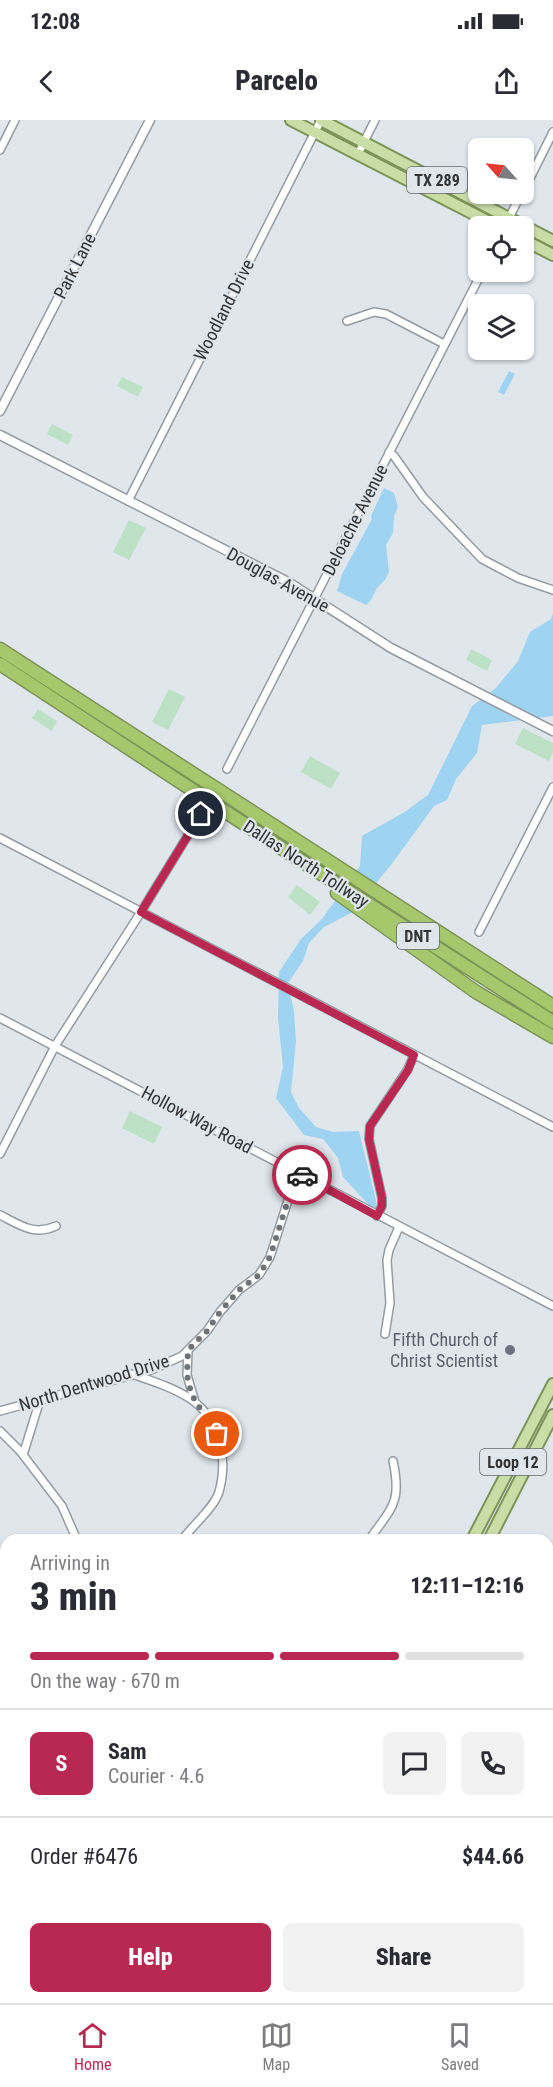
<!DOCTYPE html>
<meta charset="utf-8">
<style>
:root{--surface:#fff;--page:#f2f2f3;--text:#2b2b33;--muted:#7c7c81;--line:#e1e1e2;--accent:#b82850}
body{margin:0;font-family:"Roboto Condensed",sans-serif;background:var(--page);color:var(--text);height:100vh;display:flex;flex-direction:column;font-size:22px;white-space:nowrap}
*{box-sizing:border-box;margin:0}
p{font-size:20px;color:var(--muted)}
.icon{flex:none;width:33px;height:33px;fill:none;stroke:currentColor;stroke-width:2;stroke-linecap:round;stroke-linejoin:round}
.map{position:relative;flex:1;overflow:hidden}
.drawer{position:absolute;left:0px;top:1414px;width:554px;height:470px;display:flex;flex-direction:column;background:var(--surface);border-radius:18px 18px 0 0;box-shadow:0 2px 4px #0004}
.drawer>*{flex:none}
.needle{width:39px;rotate:297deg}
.tools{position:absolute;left:468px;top:18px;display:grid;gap:12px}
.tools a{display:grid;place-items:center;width:66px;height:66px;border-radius:9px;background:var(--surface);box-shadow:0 2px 4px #0004;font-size:30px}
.pin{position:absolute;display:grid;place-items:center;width:51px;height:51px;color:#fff;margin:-26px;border:3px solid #fff;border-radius:50%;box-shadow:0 2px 6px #0007}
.courier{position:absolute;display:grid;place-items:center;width:60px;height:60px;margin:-30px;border:4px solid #b82850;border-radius:50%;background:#fff;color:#222;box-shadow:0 2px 8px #0007}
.head em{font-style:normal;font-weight:800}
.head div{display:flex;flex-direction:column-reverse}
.head{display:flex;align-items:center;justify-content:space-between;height:102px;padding:0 30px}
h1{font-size:39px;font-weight:800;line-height:45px}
.bar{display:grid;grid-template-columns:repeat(4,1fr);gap:9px 6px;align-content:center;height:72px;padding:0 30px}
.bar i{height:8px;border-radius:4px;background:var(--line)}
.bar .current{background:var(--accent)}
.bar p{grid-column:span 4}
.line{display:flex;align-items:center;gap:15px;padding:0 30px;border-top:2px solid var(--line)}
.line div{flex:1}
.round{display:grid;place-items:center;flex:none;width:63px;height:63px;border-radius:9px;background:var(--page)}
.cta{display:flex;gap:12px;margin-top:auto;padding:12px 30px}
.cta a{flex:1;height:69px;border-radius:9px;background:var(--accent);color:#fff;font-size:24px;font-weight:800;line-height:69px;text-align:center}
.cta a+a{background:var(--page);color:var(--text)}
.status{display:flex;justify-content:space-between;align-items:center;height:42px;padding:0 30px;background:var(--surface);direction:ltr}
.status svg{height:16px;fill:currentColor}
header{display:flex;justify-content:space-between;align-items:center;height:78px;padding:0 30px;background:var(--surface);font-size:27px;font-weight:800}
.menu{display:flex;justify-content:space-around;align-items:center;height:84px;border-top:2px solid var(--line);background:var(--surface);font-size:16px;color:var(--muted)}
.menu a{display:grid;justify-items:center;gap:3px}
.menu .current{color:var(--accent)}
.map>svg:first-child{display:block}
.green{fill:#bde1c4}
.water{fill:#9ed3f2}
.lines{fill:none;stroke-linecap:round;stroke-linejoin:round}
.minor-casing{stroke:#949ba1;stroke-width:10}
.tertiary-casing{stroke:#949ba1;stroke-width:11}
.secondary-casing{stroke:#949ba1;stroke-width:12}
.primary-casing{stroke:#7d9459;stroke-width:14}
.motorway-casing{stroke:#7d9459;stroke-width:15}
.minor{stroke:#fff;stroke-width:7}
.tertiary{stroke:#fff;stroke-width:8}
.secondary{stroke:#fff;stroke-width:9}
.primary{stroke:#cadda7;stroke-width:10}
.motorway{stroke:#a6c76c;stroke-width:12}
.done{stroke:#6e7376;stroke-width:6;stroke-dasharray:0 10.8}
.route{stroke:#b82850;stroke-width:8}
.worship-dot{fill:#6b7280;stroke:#dfe7ec;stroke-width:2}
.labels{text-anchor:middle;stroke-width:4.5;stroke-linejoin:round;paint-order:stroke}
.shield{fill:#dfe7ec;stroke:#656a6d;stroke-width:1.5}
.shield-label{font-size:16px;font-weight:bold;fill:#313436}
.street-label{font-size:18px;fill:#313436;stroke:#dfe7ec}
.worship-label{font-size:18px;fill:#5b616d;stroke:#dfe7ec;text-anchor:end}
</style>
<div class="status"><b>12:08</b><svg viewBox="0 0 49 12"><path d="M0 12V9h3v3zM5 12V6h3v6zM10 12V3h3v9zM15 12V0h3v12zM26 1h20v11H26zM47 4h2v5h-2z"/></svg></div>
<header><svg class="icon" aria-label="back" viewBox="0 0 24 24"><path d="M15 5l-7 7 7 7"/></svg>Parcelo<svg class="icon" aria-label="share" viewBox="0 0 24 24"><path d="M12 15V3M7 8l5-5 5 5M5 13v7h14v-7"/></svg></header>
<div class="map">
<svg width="553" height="1883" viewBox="0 0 553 1883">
<rect width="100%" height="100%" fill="#dfe7ec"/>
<!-- green -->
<path class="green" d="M524 148 533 153 528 163 506 152H524Z
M122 257 143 267 138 277 117 266Z
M52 304 73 315 68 325 47 314Z
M129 400 146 408 129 440 113 432Z
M471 529 492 540 487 551 466 540Z
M169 569 185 577 168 610 152 602Z
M38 589 57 601 52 611 32 598Z
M523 608 553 623V632L549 641 515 624Z
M310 636 340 653 331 669 301 652Z
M297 765 320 782 310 795 288 777Z
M130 991 162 1007 154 1024 122 1008Z"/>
<!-- water -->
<path class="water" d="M509 251 515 254 504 275 498 272Z
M384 368 394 373 398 387 394 396 393 413 386 425 389 452 385 460 377 468 371 480 366 485 337 471 342 454 372 399 371 396Z
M553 493V596L482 605 477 633 456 659 447 680 434 686 391 745 351 793 324 807 309 823 303 841 288 863 294 892 296 921 291 972 299 988 316 1007 333 1012 359 1011 380 1097 343 1057 338 1038 323 1019 304 1015 276 978 283 947 278 898 279 852 301 819 322 799 360 746 362 716 403 693 428 675 472 586 496 568 518 541 530 512 551 499Z"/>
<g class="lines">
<defs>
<path id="minor" d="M0 30 15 0
M358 34 375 0
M524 70 553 12
M505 106 521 74
M347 201 374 192 386 194 444 224
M389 332 394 336 423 377 482 439 518 458 553 470
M128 381 321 0
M227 649 482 152
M0 718 553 1007
M479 812 553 667
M0 898 553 1186
M0 1034 55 926 141 792 201 694
M0 1095C20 1105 34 1116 56 1106
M377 1096 382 1086V1078L369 1019 370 1006 408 949 414 935
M385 1214 390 1183 387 1140 389 1130 399 1107
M188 1230 187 1255 195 1282
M132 1254C152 1261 175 1268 192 1280 221 1301 228 1339 219 1372 214 1388 192 1406 182 1420
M0 1291 151 1250 182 1236 207 1211 220 1192 239 1170 259 1155 270 1137 297 1052
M0 1311 20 1331 62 1386 77 1420
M23 1335 40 1280
M369 1420C392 1387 402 1383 393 1341
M548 1482 553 1472
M0 1597 6 1589
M548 1776 553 1782
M0 1869 6 1862"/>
<path id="tertiary" d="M0 291 150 0
M0 315 290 463 391 528 553 611
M548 1490 553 1493"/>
<path id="secondary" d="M0 1732 6 1737
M0 1742 6 1746
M178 1878 185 1883
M197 1878 204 1883"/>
<path id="primary" d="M291 0 497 106
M321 0 553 121
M524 120 553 135
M472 1420 553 1264
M489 1420 553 1295
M91 1883 96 1878
M111 1883 117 1878"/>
<path id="motorway" d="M0 529 553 886
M0 544 284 730 553 902
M337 773 476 872 553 917"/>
</defs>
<!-- minor casing -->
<use href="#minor" class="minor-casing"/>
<!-- tertiary casing -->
<use href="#tertiary" class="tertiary-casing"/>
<!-- secondary casing -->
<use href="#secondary" class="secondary-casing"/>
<!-- primary casing -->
<use href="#primary" class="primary-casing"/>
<!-- motorway casing -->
<use href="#motorway" class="motorway-casing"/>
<!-- minor -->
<use href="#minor" class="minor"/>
<!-- tertiary -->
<use href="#tertiary" class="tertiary"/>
<!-- secondary -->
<use href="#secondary" class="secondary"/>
<!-- primary -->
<use href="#primary" class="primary"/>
<!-- motorway -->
<use href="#motorway" class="motorway"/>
</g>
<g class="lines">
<!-- done -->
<path class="done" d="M217 1314 208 1296 196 1284 190 1268 187 1255 188 1230 207 1211 220 1192 239 1170 259 1155 270 1137 297 1052 302 1055"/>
<!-- route -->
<path class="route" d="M201 694 141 792 414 935 408 950 370 1006 369 1019 382 1078V1086L377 1096 302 1055"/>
</g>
<!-- markers -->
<circle class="worship-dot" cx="510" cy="1230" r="6"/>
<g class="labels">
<!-- shield labels -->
<g class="shield">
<rect x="407" y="47" width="60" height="26" rx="4.5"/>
<rect x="397" y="803" width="42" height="26" rx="4.5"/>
<rect x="480" y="1329" width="66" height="26" rx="4.5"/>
</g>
<g class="shield-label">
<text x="437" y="66">TX 289</text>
<text x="418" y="822">DNT</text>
<text x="513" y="1348">Loop 12</text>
</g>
<!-- street labels -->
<g class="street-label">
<text transform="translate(75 146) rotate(-63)" y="6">Park Lane</text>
<text transform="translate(224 190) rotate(-63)" y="6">Woodland Drive</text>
<text transform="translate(355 400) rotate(-63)" y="6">Deloache Avenue</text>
<text transform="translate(278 460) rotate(29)" y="6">Douglas Avenue</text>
<text transform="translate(306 744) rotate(33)" y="6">Dallas North Tollway</text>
<text transform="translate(197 1000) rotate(28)" y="6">Hollow Way Road</text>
<text transform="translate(94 1263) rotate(-17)" y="6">North Dentwood Drive</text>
</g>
<!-- worship labels -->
<g class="worship-label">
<text x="498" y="1226">Fifth Church of<tspan x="498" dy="21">Christ Scientist</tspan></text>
</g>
</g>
</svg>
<div class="tools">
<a><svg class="needle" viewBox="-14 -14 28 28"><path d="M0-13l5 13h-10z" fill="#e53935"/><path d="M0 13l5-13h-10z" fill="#7c7c81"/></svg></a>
<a><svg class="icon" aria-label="locate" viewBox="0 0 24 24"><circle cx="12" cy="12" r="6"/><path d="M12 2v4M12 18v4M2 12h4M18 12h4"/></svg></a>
<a><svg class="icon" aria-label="layers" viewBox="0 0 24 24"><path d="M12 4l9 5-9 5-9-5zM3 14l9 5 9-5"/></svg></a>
</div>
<div class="pin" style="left:217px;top:1314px;background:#ea580c"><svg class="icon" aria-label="bag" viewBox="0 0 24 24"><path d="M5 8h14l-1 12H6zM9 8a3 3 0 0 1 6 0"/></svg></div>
<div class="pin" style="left:201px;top:694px;background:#1f2937"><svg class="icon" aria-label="home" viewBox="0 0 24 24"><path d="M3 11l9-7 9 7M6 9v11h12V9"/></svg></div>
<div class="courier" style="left:302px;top:1055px"><svg class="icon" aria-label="car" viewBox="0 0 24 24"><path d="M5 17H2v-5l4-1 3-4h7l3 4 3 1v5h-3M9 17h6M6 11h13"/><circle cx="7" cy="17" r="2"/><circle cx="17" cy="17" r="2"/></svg></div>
<section class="drawer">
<div class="head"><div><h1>3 min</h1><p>Arriving in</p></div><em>12:11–12:16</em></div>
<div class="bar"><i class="current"></i><i class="current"></i><i class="current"></i><i></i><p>On the way · 670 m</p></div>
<div class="line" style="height:108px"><b class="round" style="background:var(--accent);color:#fff">S</b><div><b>Sam</b><p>Courier · 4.6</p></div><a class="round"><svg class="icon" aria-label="chat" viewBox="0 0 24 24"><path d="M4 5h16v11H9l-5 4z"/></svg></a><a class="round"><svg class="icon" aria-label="phone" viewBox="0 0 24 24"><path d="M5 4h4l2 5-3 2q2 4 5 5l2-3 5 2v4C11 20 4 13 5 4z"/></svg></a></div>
<div class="line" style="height:78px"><div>Order #6476</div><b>$44.66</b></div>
<div class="cta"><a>Help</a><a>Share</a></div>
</section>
</div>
<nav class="menu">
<a class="current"><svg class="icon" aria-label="home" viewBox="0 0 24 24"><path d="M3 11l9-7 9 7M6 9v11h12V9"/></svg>Home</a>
<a><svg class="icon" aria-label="map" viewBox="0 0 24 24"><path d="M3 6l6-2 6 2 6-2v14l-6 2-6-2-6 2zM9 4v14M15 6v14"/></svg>Map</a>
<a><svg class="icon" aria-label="saved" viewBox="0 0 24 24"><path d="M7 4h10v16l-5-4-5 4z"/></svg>Saved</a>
</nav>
